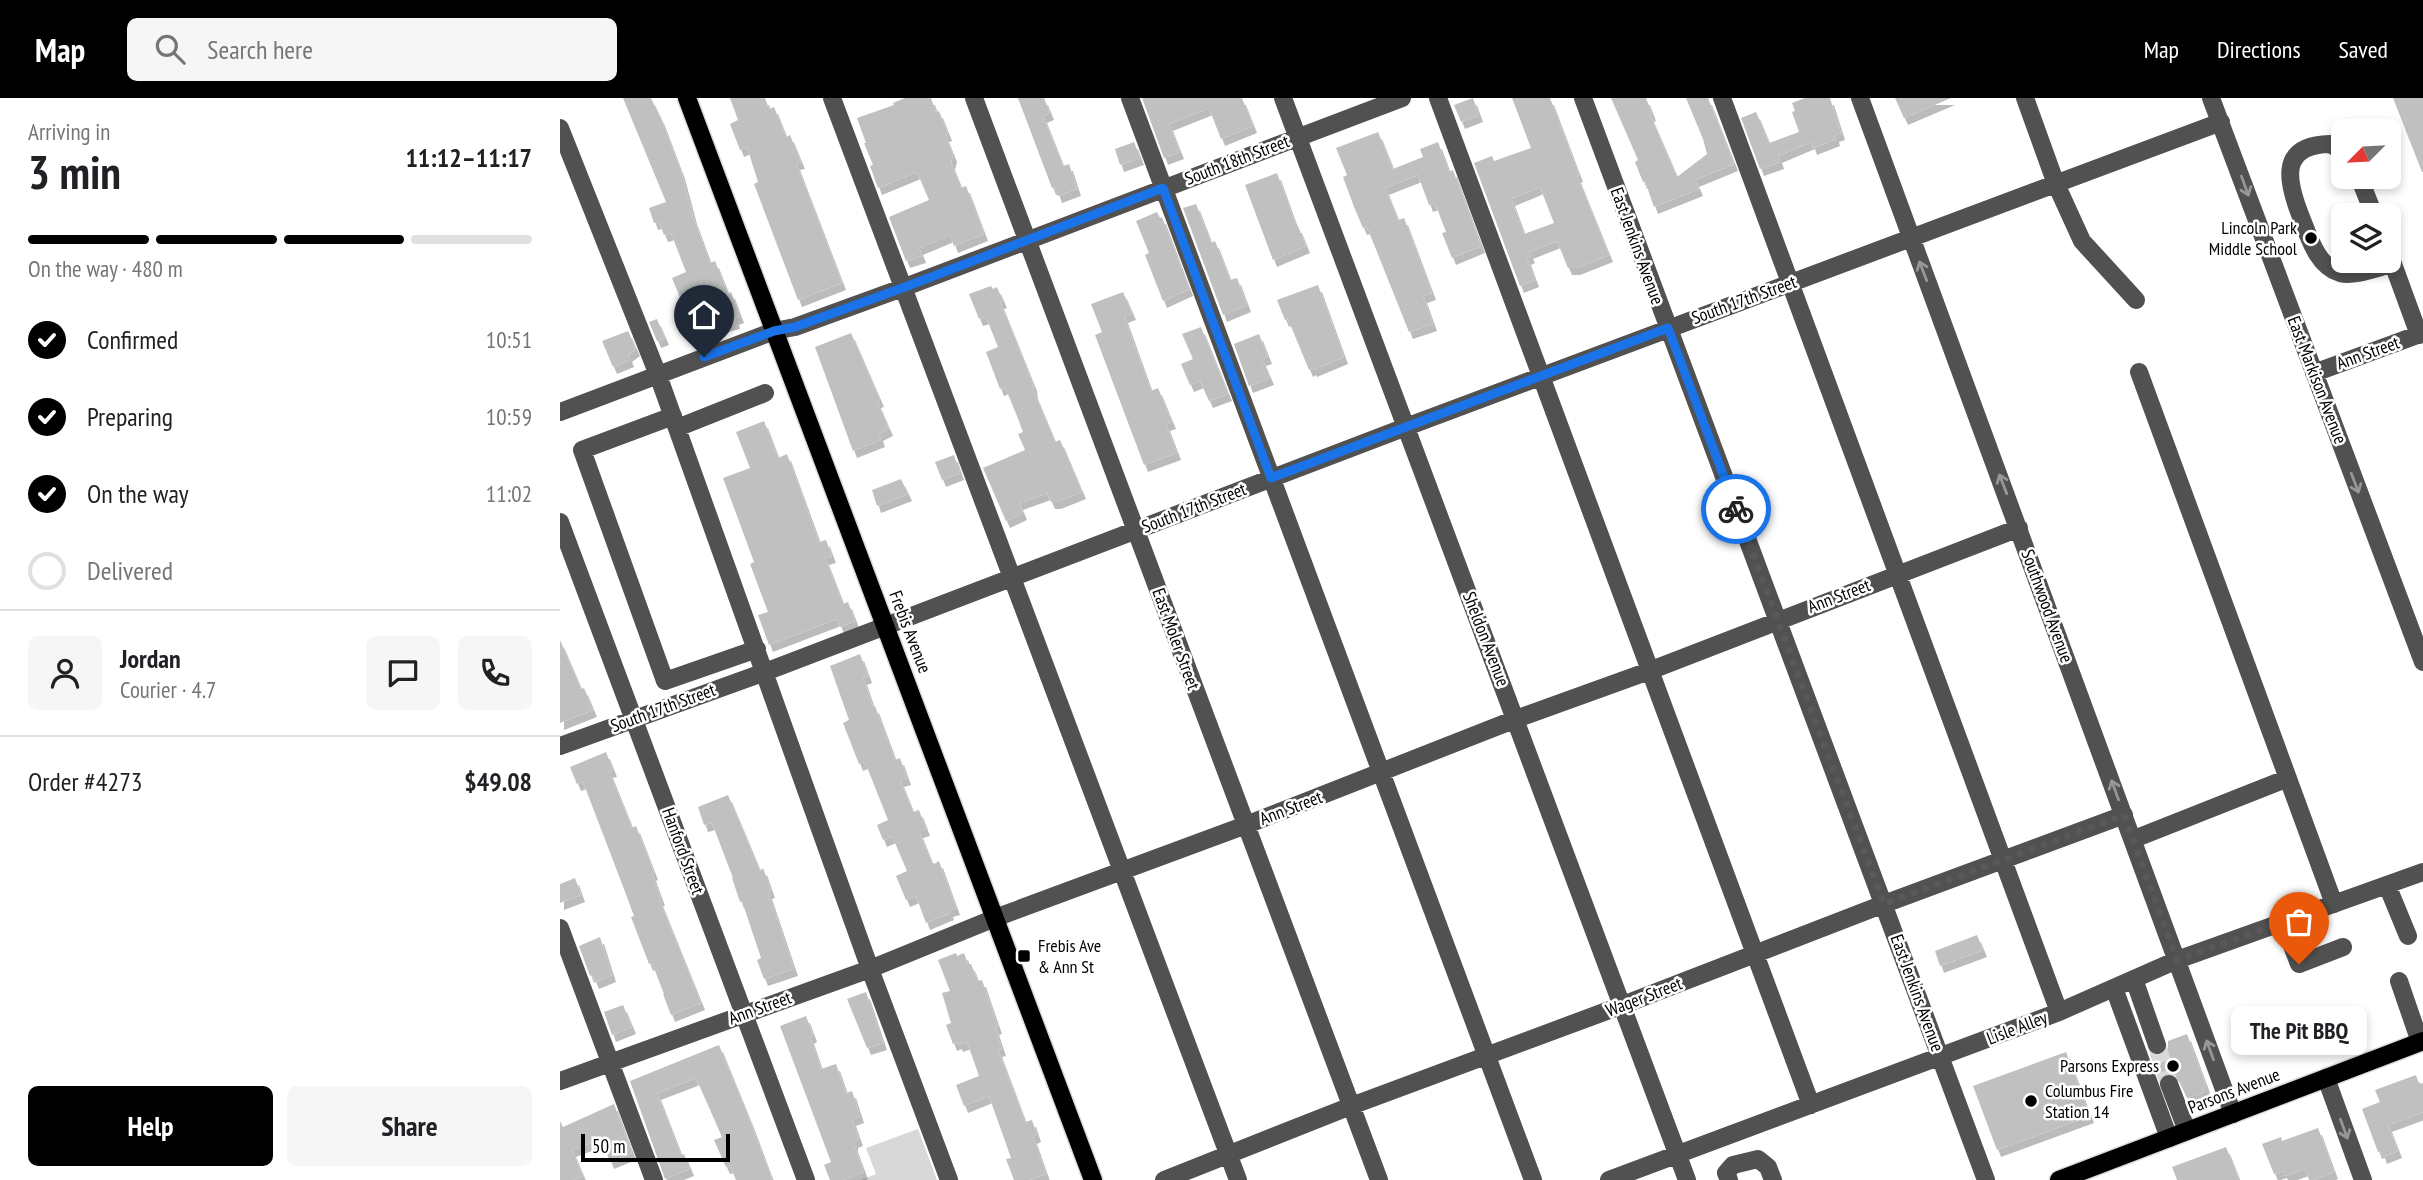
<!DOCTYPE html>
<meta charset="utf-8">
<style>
:root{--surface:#fff;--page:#f6f6f6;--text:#202124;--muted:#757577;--line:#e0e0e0;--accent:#000}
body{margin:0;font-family:"PT Sans Narrow",sans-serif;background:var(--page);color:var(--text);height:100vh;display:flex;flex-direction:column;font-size:26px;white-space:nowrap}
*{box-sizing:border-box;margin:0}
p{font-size:23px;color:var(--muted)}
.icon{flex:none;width:38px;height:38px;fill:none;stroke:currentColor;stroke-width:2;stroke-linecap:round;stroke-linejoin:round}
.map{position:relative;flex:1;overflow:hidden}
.details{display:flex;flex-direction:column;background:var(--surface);width:560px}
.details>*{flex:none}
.needle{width:46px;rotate:246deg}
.tools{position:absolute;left:1771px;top:21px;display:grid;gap:14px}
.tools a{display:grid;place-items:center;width:70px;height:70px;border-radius:10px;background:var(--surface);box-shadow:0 4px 10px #0003;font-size:35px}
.scale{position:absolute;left:21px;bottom:18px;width:149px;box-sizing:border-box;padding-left:7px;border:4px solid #000;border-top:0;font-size:19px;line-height:24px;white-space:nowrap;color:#000;-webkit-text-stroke:5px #fff;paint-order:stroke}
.pin{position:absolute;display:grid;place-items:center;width:60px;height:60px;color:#fff;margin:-72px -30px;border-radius:50% 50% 50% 0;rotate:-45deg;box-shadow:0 0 7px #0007}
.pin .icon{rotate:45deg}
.courier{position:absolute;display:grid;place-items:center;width:70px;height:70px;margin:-35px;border:5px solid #1a73e8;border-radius:50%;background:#fff;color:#222;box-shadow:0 2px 9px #0007}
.bubble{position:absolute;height:49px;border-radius:10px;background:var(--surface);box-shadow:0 4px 10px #0003;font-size:23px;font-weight:700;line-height:49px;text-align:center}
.summary em{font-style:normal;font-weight:700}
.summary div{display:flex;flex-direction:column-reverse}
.summary{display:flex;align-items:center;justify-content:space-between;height:119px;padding:0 28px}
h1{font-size:46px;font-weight:700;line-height:52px}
.bar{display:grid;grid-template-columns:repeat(4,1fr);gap:10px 7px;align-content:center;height:84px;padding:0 28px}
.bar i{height:9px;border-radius:5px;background:var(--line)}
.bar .selected{background:var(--accent)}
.bar p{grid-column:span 4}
.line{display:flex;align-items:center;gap:18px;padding:0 28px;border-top:2px solid var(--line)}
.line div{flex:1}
.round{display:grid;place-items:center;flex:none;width:74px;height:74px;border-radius:10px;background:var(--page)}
ol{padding:0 28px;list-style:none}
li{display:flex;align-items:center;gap:21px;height:77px}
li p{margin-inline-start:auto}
li .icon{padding:7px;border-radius:50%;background:var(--accent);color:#fff;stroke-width:4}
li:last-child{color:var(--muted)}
li i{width:38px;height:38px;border:4px solid var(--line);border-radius:50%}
.button{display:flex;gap:14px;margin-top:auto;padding:14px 28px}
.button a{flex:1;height:80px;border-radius:10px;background:var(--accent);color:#fff;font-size:28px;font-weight:700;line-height:80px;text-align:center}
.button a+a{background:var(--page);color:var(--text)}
header{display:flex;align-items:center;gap:42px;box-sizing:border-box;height:98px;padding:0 35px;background:var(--accent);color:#fff}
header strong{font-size:33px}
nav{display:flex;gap:38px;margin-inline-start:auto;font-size:24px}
.search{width:490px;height:63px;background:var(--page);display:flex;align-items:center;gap:18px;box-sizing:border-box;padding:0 24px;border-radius:10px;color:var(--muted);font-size:26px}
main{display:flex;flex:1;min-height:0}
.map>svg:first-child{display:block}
.green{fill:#d8d8d8}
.building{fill:#c0c0c0;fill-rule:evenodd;filter:url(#shadow)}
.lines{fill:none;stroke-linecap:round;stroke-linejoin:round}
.minor-tunnel{stroke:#d9d9d9;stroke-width:18;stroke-dasharray:18 9;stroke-linecap:butt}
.major-casing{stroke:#dbdbdb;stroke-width:21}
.minor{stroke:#515151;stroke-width:18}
.major{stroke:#000;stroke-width:18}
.oneway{stroke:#979797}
.done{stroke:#595959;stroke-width:7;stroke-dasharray:0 12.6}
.route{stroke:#1a73e8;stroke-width:9}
.poi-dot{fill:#000;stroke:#fff;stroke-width:2.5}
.labels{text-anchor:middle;stroke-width:5;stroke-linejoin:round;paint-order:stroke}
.street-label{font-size:18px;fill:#000;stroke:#fff}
.poi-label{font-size:18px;fill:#000;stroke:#fff;text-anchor:end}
</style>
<header>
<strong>Map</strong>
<div class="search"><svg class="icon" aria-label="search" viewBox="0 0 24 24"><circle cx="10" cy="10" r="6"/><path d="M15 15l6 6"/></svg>Search here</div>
<nav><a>Map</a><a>Directions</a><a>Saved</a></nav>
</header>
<main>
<section class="details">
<div class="summary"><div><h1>3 min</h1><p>Arriving in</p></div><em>11:12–11:17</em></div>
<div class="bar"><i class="selected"></i><i class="selected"></i><i class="selected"></i><i></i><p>On the way · 480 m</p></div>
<ol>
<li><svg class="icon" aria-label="check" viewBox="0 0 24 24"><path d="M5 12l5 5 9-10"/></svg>Confirmed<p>10:51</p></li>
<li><svg class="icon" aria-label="check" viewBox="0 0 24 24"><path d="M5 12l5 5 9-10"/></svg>Preparing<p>10:59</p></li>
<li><svg class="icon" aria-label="check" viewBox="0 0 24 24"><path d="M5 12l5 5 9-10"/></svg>On the way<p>11:02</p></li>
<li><i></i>Delivered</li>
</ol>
<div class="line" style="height:126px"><a class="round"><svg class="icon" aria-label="person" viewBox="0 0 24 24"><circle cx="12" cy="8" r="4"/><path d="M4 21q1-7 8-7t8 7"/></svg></a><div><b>Jordan</b><p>Courier · 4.7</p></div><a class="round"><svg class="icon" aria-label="chat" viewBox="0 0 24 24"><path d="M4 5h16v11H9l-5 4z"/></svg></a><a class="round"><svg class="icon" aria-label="phone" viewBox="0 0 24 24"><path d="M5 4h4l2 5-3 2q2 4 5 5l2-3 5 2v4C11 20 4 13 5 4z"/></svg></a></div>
<div class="line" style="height:91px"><div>Order #4273</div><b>$49.08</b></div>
<div class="button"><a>Help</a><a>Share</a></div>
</section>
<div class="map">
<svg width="1863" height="1082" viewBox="0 0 1863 1082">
<defs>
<filter id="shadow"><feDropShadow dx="4" dy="7" stdDeviation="0" flood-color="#0004"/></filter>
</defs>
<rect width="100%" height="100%" fill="#fff"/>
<!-- green -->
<path class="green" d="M358 1031 377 1082H301L316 1076 306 1050Z"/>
<!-- building -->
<path class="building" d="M63 0H91L101 21 121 74 133 119 150 165 155 163 168 196 171 194 180 218 175 220 176 224 145 232 141 221 136 223 129 205 123 207 112 180 126 174 111 135 104 137 99 124 94 125 89 110 106 104Z
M170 0H205L209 11 214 9 226 39 230 37 241 64 236 65 282 185 238 202 194 86 198 84 187 49 180 52 170 26 178 22Z
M345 0H371L376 14 379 13 388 36 385 37 393 57 391 65 401 90 406 88 424 136 394 148 390 137 359 150 362 158 346 163 329 119 369 102 357 74 318 90 310 68 313 67 304 45H306L297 20 334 7 333 5Z
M458 0H484L490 15 483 18 503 68 509 66 517 91 498 98 495 89 492 90Z
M582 0H682L693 28 661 41 649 10 609 26 620 54 604 60Z
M913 0 919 17 901 24 894 7Z
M952 0H990L1019 77 1017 78 1049 157 1016 170H1008L997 143 969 154 971 158 967 160 975 182 960 188 914 65 932 58 934 63 971 50ZM980 89 994 125 964 136 951 101Z
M1051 0H1086L1092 16 1090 17 1117 79 1147 56 1143 41 1126 0H1148L1174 66 1135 82 1139 91 1094 109 1085 83 1083 84 1075 64 1078 62Z
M1245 0H1270L1281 35 1275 37 1276 41 1253 50 1251 44 1218 58 1220 64 1200 71 1181 20 1196 14 1209 45 1239 34 1232 14 1235 13 1232 5Z
M1335 0H1391L1344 20Z
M1833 0H1863V74H1862Z
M818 34 833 71 863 59 860 51 878 44 889 74 893 72 921 148 892 160 882 135 886 134 875 105 869 107 858 77 825 90 838 122 844 120 872 195 863 198 873 226 849 234 807 129 803 130 794 109 783 79 787 77 776 50Z
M574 44 580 60 560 67 555 51Z
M717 75 736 128H738L746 148 713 162 685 87Z
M636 106 651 145 655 143 670 182 677 180 687 207 663 217 623 110Z
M597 114 600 120 602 119 629 191 603 203 585 157 589 155 576 123Z
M758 187 784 259 753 272 752 270 749 272 728 221 725 222 717 202Z
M431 188 433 191 437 189 443 203 440 204 473 286 474 294 495 344 500 342 522 394 497 404H491L487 395 459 405 463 415 446 423 423 370 465 352 458 336 463 334 457 318 445 289 440 291 426 254 438 249 426 219 419 221 409 196Z
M563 194 572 215 564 218 591 293 598 290 612 324 606 326 617 355 584 367 535 237 542 234 531 206Z
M97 221 105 240 97 243 89 224Z
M641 229 668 296 649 303 640 283 630 287 621 266 633 261 622 236Z
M68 233 76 251 68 257 70 262 53 269 42 243Z
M291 235 320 302 317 303 329 331 319 336 321 342 293 353 255 249Z
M699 236 708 259 702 261 710 280 689 288 674 246Z
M204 323 218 360 227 356 259 444 266 442 272 458 265 460 283 506 288 504 295 523 280 529 277 521 209 547 198 517 208 514 190 466 194 464 163 380 190 370 176 334Z
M394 357 400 375 382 382 375 364Z
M341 381 348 396 317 408 312 392Z
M0 542 21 591 24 590 33 612 0 625Z
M300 556 308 578 303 580 313 609 315 608 335 662 340 660 347 680 340 682 353 714 359 712 366 731 359 733 371 763 374 766 379 763 396 810 389 812 390 815 366 825 356 798 346 802 336 778 347 773 332 738 323 742 317 727 328 722 307 669 304 664 299 666 283 625 289 622 270 568Z
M46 654 53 672 49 673 72 730 76 728 94 775 92 776 101 801H99L141 905 111 917 103 896H104L92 865 89 866 71 819 74 818 64 791 23 684 17 686 10 669Z
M168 697 200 773 203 770 211 793 208 794 234 871 204 881 197 862 201 860 182 803 180 804 172 780H173L152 725 144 727 138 709Z
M15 780 21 797 0 805V786Z
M1417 837 1423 852 1380 868 1375 853Z
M40 839 52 877 35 884 32 877 30 878 19 848Z
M396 855 397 858 404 855 408 866H411L418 883 422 882 438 929 435 930 442 951 438 952 465 1024 472 1022 477 1037 473 1039 486 1076 469 1082H454L446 1061 451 1060 429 998 404 1008 396 987 419 978 407 944 399 947 398 944 393 946 386 927 391 925 382 895 390 893 378 862Z
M306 894 323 945 307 950 287 901Z
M63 907 72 929 52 937 44 914Z
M246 918 253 937 250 939 261 971 276 966 286 995 292 993 300 1018 292 1021 299 1041 294 1043V1047L304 1074 283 1082H270L264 1067 271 1064 220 928Z
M1627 936 1646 988 1642 995 1627 1000 1616 977 1606 975 1599 981 1590 956 1601 957 1608 950V943Z
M159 947 190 1023 212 1082H176L170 1068 166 1069 154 1042 162 1039 136 980 97 995 121 1057 124 1056 130 1071 105 1081 70 983Z
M1506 954 1530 1018 1437 1052 1413 988Z
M1856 977 1859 986 1863 985V1014L1828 1027 1838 1053 1823 1059 1821 1053 1818 1054 1802 1011 1820 1004 1815 992Z
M54 1006 72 1055 50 1064 41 1041 12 1052 23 1078 13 1082H0V1023L3 1029Z
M1758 1030 1774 1074 1753 1082H1749L1745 1071 1725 1078 1723 1073 1714 1076 1702 1046 1721 1039 1722 1043Z
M1666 1049 1679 1082H1617L1612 1069Z"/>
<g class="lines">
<!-- minor-tunnel -->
<path class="minor-tunnel" d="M1597 947 1609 986"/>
<defs>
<path id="major" d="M127 0 533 1082
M1499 1082 1863 943"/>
</defs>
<!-- major casing -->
<use href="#major" class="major-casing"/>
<!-- minor -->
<path class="minor" d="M272 0 678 1082
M414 0 819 1082
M570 0 973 1082
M723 0 1127 1082
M878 0 1251 1007
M1023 0 1426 1082
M1162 0 1499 914
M1300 0 1673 1016
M1465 0 1496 86 1522 143 1576 202
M1651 0 1863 564
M0 30 98 277 310 871 389 1082
M1783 53 1770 46C1718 47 1727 84 1741 119 1749 139 1757 168 1780 175 1795 179 1818 169 1833 166
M1799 79 1814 117
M1829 155 1859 237
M1579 274 1774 806
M1754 275 1863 235
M0 314 214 233 235 229 345 189 842 0
M113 318 22 352 105 583 197 551
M117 330 205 295
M0 424 246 1082
M0 648 205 574 846 329 1661 24
M1574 741 1728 680
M1827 787 1848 838
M1723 824 1739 866 1783 849
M0 830 94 1082
M1574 881 1597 947
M1839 883 1860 944
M1554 890 1609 1040
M1766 980 1803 1082
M0 983 310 871 435 820 686 727 956 621 1089 573 1459 430
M1609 986 1627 1033
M604 1082 791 1008 1063 907 1324 806 1564 717
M1049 1082 1499 914 1617 862 1863 774
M1169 1082 1166 1075 1173 1067 1198 1061 1208 1069 1213 1082"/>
<!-- major -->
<use href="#major" class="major"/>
</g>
<!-- one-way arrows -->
<defs><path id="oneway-shaft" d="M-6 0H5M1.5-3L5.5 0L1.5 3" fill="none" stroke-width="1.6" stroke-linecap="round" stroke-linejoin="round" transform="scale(1.75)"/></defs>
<g class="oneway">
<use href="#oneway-shaft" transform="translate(1685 88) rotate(70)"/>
<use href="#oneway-shaft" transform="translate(1363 173) rotate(-111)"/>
<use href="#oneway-shaft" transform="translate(1795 385) rotate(69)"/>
<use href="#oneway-shaft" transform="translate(1443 386) rotate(-111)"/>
<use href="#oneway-shaft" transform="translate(1555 692) rotate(-110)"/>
<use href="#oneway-shaft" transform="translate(1650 952) rotate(-110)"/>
<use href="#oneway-shaft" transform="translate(1784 1031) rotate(70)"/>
</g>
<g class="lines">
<!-- done -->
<path class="done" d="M1176 411 1324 806 1564 717 1617 862 1723 824 1739 866"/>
<!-- route -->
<path class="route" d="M144 259 214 233 235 229 345 189 603 90 711 380 1108 230 1176 411"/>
</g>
<!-- markers -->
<g class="poi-dot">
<circle cx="1751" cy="140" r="7"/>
<rect x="457" y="851" width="14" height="14" rx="3.5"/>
<circle cx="1613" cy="968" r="7"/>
<circle cx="1471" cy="1003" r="7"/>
</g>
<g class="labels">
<!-- street labels -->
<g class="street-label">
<text transform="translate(677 62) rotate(-21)" y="6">South 18th Street</text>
<text transform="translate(1077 148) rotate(70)" y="6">East Jenkins Avenue</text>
<text transform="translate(1184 202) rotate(-20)" y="6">South 17th Street</text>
<text transform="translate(1808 255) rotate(-20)" y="6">Ann Street</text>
<text transform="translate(1757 282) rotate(69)" y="6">East Markison Avenue</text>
<text transform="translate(634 410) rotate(-21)" y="6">South 17th Street</text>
<text transform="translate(1279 498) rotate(-21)" y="6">Ann Street</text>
<text transform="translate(1487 508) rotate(70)" y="6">Southwood Avenue</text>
<text transform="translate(350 534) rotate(69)" y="6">Frebis Avenue</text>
<text transform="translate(616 541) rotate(70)" y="6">East Moler Street</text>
<text transform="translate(926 541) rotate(69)" y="6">Sheldon Avenue</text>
<text transform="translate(103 610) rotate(-20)" y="6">South 17th Street</text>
<text transform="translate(731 710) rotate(-21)" y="6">Ann Street</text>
<text transform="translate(123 753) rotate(70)" y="6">Hanford Street</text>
<text transform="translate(1357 895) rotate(70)" y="6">East Jenkins Avenue</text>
<text transform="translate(1084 899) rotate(-21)" y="6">Wager Street</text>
<text transform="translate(200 910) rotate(-20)" y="6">Ann Street</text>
<text transform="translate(1457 930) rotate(-21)" y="6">Lisle Alley</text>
<text transform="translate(1674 993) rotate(-21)" y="6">Parsons Avenue</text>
</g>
<!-- poi labels -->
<g class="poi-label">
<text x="1737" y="136">Lincoln Park<tspan x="1737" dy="21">Middle School</tspan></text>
<text x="478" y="854" text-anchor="start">Frebis Ave<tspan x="478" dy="21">&amp; Ann St</tspan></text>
<text x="1599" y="974">Parsons Express</text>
<text x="1485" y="999" text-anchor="start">Columbus Fire<tspan x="1485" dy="21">Station 14</tspan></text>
</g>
</g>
</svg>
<div class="tools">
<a><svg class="needle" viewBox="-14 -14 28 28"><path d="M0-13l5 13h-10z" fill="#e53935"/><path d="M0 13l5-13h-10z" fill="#757577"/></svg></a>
<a><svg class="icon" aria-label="layers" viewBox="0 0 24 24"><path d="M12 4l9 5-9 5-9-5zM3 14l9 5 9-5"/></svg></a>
</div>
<div class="scale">50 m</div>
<div class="pin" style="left:1739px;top:866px;background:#ea580c"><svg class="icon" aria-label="bag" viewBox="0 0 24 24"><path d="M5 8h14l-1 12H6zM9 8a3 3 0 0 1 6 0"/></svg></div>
<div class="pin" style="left:144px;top:259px;background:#1f2937"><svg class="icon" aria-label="home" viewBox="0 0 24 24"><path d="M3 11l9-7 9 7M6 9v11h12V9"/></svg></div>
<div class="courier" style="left:1176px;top:411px"><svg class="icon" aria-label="bike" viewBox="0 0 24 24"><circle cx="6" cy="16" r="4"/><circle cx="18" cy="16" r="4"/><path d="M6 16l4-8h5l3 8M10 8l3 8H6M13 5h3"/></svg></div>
<div class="bubble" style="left:1671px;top:908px;width:136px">The Pit BBQ</div>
</div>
</main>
